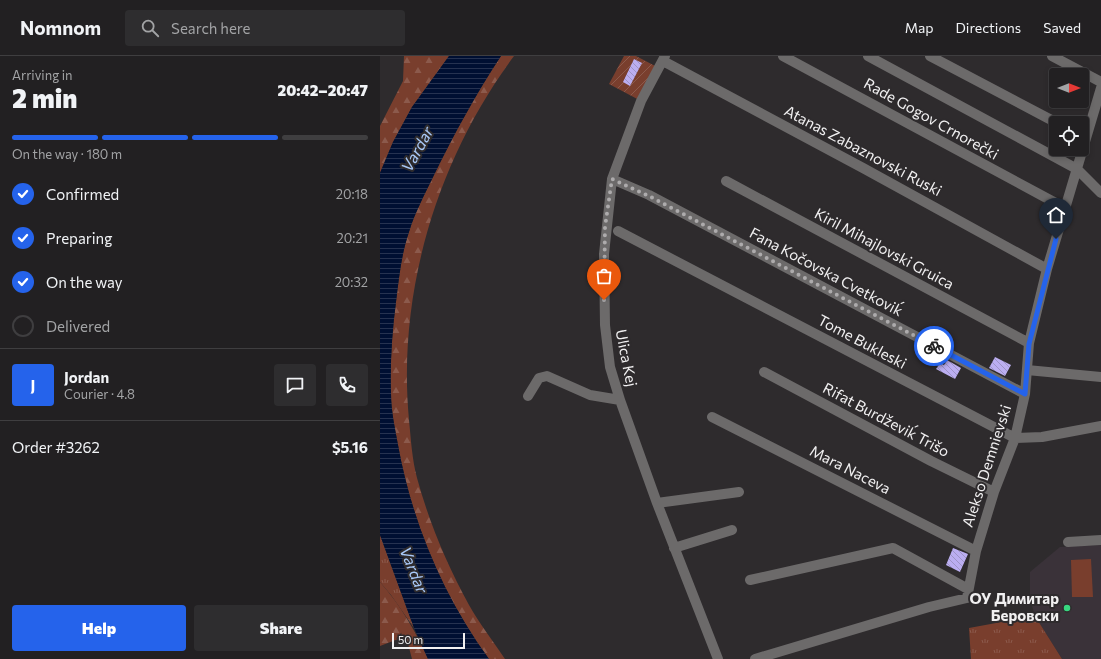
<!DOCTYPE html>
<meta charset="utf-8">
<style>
:root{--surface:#222022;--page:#2e2d2f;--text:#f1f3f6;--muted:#a2a3a5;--line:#3f3e40;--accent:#2563eb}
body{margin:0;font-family:Commissioner,sans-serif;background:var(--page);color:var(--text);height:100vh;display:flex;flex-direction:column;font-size:15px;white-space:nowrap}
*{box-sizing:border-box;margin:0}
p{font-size:13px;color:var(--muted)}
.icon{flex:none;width:22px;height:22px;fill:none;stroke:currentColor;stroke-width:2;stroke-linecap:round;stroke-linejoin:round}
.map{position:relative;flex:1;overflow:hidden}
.side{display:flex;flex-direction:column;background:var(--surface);width:380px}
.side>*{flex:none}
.needle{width:26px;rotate:90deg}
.tools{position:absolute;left:669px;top:12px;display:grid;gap:8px}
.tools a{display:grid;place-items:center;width:40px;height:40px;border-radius:4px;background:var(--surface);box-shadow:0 2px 6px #0003,0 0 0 1px var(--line);font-size:20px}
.scale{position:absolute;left:12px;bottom:10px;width:73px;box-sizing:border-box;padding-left:4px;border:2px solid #f1f0f1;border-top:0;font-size:11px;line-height:14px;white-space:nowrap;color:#f1f0f1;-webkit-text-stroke:3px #2e2b2d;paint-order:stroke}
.pin{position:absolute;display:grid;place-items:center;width:34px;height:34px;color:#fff;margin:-41px -17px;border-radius:50% 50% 50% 0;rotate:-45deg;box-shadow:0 0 4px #0007}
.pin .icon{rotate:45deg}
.courier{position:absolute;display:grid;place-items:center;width:40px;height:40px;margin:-20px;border:3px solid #2563eb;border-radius:50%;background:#fff;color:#222;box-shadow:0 1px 5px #0007}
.headline em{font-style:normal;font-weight:800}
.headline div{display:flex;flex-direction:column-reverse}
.headline{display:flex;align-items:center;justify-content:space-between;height:68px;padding:0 12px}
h1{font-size:26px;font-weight:800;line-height:30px}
.bar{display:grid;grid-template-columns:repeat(4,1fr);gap:6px 4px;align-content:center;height:48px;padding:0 12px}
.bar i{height:5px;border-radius:3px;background:var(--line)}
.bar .current{background:var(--accent)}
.bar p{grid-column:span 4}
.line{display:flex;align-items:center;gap:10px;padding:0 12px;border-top:1px solid var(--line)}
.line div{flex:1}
.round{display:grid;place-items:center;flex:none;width:42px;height:42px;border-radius:4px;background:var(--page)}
ol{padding:0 12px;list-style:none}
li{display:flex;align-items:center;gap:12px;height:44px}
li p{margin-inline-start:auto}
li .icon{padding:4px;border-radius:50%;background:var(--accent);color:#fff;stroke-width:4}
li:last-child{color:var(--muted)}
li i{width:22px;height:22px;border:2px solid var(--line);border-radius:50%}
.cta{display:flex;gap:8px;margin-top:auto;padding:8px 12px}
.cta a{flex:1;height:46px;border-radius:4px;background:var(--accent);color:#fff;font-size:16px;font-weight:800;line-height:46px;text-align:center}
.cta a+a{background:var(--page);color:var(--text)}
header{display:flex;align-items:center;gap:24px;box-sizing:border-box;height:56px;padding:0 20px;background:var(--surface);border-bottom:1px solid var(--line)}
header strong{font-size:19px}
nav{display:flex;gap:22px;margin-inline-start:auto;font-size:14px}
.search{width:280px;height:36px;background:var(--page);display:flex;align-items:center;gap:10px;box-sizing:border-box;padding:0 14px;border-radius:4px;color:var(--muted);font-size:15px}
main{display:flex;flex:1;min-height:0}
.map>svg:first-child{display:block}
.built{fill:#3a3239}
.grass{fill:url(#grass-tufts)}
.forest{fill:url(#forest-firs)}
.garden{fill:url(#garden-furrows)}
.pitch{fill:#793e2d}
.water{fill:url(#water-rules)}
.building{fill:url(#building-back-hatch)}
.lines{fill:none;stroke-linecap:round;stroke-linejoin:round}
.street{stroke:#6c6a6a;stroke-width:10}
.done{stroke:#adabac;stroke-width:4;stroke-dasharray:0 7.2}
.route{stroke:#2563eb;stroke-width:5}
.poi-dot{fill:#38d880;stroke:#2e2b2d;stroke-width:1.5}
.labels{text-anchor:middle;stroke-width:4;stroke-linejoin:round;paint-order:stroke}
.street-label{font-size:15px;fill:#f1f0f1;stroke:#2e2b2d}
.poi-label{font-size:15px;font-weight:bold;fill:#f1f0f1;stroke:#2e2b2d;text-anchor:end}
.water-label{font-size:16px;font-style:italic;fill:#a8c8f7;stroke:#2e2b2d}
</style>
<header>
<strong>Nomnom</strong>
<div class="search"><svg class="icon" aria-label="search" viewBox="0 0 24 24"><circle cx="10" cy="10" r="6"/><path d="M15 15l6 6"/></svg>Search here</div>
<nav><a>Map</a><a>Directions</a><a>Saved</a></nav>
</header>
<main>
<section class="side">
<div class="headline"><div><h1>2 min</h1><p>Arriving in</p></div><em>20:42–20:47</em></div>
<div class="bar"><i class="current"></i><i class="current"></i><i class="current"></i><i></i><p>On the way · 180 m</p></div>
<ol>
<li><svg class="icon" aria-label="check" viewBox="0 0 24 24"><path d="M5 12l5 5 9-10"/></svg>Confirmed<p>20:18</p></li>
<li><svg class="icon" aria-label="check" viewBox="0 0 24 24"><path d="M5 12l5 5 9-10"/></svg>Preparing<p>20:21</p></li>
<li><svg class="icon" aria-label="check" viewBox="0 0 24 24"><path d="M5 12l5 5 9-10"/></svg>On the way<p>20:32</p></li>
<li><i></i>Delivered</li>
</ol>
<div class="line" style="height:72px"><b class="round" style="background:var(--accent);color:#fff">J</b><div><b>Jordan</b><p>Courier · 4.8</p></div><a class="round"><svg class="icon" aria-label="chat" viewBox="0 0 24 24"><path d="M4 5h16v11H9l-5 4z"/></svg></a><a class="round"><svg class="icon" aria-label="phone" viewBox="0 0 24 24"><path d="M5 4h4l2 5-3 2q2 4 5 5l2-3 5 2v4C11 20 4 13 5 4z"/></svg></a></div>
<div class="line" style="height:52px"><div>Order #3262</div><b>$5.16</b></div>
<div class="cta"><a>Help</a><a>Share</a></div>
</section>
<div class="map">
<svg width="721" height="603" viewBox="0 0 721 603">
<defs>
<pattern id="grass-tufts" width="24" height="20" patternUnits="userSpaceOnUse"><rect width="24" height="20" fill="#793e2d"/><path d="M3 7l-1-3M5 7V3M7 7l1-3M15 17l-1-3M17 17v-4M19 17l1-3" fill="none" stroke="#8c5a4c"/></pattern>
<pattern id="forest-firs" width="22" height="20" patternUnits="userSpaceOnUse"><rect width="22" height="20" fill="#793e2d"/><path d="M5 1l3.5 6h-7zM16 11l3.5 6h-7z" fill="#8c5a4c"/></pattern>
<pattern id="garden-furrows" width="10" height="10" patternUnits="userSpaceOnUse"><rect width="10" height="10" fill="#793e2d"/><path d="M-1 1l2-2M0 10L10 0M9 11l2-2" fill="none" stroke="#8c5a4c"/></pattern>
<pattern id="water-rules" width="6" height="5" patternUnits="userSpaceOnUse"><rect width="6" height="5" fill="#000f32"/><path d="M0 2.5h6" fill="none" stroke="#263250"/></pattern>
<pattern id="building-back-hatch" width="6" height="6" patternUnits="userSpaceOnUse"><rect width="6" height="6" fill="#bbaef1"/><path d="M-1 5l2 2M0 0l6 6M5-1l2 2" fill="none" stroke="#9e94c7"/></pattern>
</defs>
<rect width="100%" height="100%" fill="#2e2b2d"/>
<!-- built -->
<path class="built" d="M721 489V603H682L655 560 650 543V516L680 491Z"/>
<!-- grass -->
<path class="grass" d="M0 479 34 572 11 539 0 526Z
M655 560 682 603H591L589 572Z"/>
<!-- forest -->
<path class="forest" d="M24 0H69L32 51 13 86 0 117V70L23 25Z
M121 0H134C57 103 17 237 29 364 31 384 32 403 37 422 49 466 67 509 89 549 99 567 113 585 125 603H109C63 540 32 466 18 389 15 372 11 355 11 337 10 308 12 276 16 246 19 223 21 199 29 176 35 156 45 138 54 119 74 78 96 38 121 0Z
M0 526C21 550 35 574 48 603H32L26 580 0 590Z"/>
<!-- garden -->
<path class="garden" d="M244 0H256L279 12 261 45 229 28Z"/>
<!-- pitch -->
<path class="pitch" d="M711 503 713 541H692L691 504Z"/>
<!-- water -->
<path class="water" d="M69 0H121C96 38 74 78 54 119 45 138 35 156 29 176 21 199 19 223 16 246 12 276 10 308 11 337 11 355 15 372 18 389 32 466 63 540 109 603H48L34 572 0 479V117L13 86 32 51Z"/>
<!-- building -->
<path class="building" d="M254 3 262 7 250 30 243 26Z
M615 301 631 309 625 320 609 312Z
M567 304 581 312 575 323 556 313 560 307 564 309Z
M573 492 588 498 580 516 566 509Z"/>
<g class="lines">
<!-- street -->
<path class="street" d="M285 0 261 45 232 123 224 198 225 269 230 311 240 344 277 447 338 603
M403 0 685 152
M488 0 697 113 721 137
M550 0 677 67
M672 0 721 26
M283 5 483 112 667 213
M232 123 269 139 645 338
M346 125 649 287
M238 175 635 382 662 381 721 370
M647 314 721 321
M384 316 551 405 614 436
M148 340 159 322 167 320 210 339 240 344
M332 361 596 495
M277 447 359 436
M688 486 721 484
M294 492 352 474
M370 524 513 492 588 533
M375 603 549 551 587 542 596 495 614 436 635 382 645 338 649 287 667 213 721 32"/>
</g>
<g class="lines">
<!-- done -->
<path class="done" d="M224 244 225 171 232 123 269 140 554 290"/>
<!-- route -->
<path class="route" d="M554 290 645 338 649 288 676 183"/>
</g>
<!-- markers -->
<circle class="poi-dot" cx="687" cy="552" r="4"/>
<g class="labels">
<!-- street labels -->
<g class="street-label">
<text transform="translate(551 63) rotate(29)" y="5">Rade Gogov Crnorečki</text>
<text transform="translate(483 95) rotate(28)" y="5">Atanas Zabaznovski Ruski</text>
<text transform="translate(504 193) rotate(28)" y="5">Kiril Mihajlovski Gruica</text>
<text transform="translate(446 216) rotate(28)" y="5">Fana Kočovska Cvetkoviḱ</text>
<text transform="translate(482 286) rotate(28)" y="5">Tome Bukleski</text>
<text transform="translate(246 302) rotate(79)" y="5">Ulica Kej</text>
<text transform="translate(506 364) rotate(28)" y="5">Rifat Burdževiḱ Trišo</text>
<text transform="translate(607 410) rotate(-72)" y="5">Alekso Demnievski</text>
<text transform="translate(470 414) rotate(27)" y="5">Mara Naceva</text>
</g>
<!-- poi labels -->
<g class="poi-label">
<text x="679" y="548">ОУ Димитар<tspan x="679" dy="17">Беровски</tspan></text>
</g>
<!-- water labels -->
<g class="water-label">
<text transform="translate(37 93) rotate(-61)" y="6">Vardar</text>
<text transform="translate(34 514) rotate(68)" y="6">Vardar</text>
</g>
</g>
</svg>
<div class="tools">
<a><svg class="needle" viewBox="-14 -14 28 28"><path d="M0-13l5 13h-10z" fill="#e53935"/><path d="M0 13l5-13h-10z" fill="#a2a3a5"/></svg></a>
<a><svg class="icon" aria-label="locate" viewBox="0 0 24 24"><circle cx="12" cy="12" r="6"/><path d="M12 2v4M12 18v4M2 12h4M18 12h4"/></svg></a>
</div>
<div class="scale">50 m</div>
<div class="pin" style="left:224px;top:244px;background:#ea580c"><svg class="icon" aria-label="bag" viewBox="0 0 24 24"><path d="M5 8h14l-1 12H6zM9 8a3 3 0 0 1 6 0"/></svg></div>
<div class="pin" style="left:676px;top:183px;background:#1f2937"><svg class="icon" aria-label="home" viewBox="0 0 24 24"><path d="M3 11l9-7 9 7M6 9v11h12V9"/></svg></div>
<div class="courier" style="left:554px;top:290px"><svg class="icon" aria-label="bike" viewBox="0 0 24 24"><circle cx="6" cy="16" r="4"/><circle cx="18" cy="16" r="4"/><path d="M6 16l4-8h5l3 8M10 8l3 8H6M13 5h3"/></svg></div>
</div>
</main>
